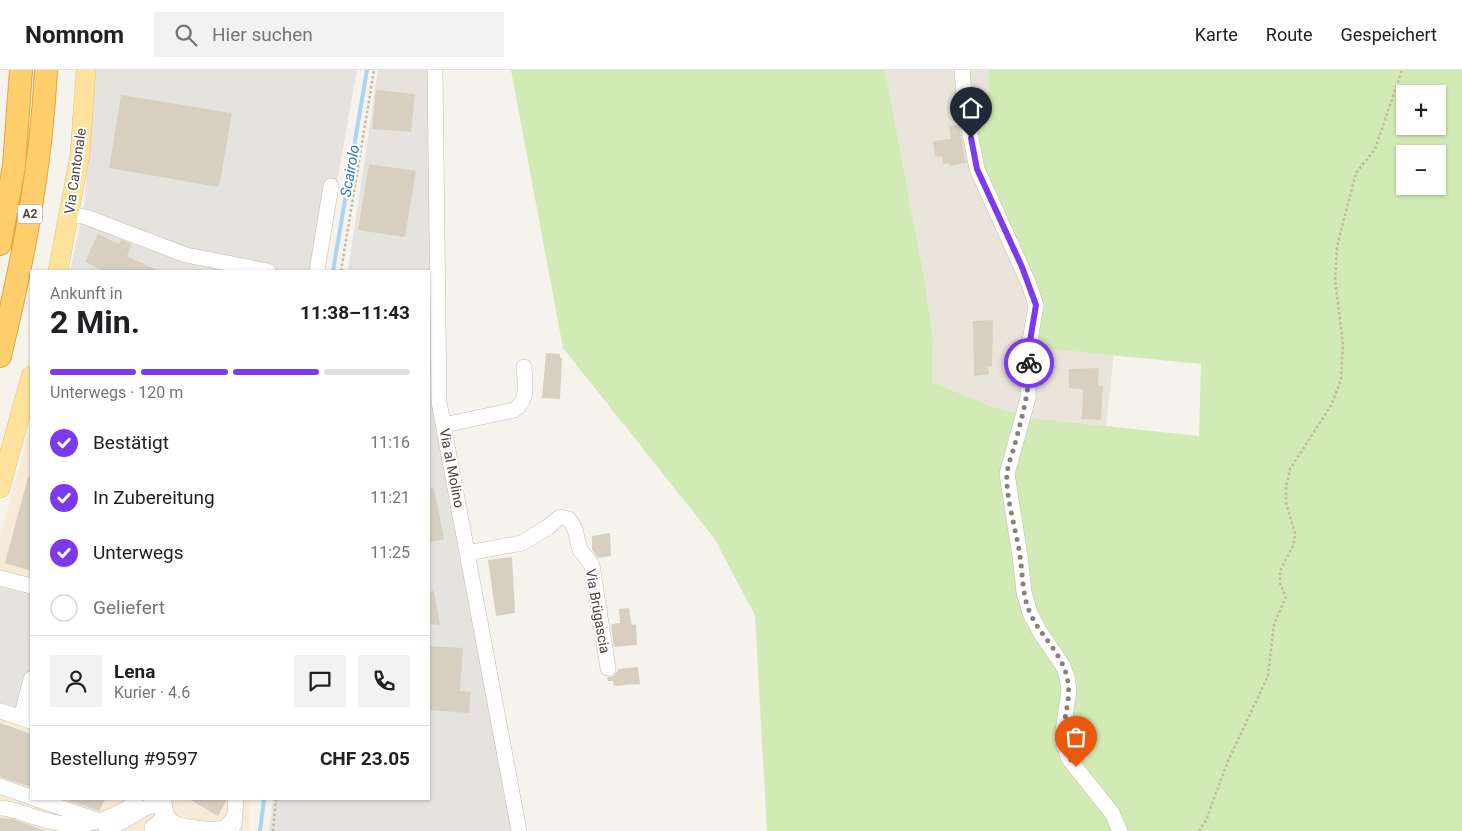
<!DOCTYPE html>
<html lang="de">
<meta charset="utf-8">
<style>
:root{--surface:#fff;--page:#f2f2f2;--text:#202124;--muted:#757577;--line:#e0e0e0;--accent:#7c3aed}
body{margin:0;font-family:Roboto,sans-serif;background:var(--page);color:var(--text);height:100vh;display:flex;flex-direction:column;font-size:19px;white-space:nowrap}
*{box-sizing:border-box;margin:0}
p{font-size:16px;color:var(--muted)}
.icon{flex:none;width:28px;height:28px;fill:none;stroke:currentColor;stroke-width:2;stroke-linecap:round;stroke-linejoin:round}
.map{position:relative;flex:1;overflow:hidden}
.panel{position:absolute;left:30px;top:200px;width:400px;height:530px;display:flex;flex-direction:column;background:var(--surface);border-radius:0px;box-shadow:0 1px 4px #0004}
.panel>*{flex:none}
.controls{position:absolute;left:1396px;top:15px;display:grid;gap:10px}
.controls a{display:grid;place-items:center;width:50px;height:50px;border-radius:0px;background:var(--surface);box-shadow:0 1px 4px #0004;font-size:25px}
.pin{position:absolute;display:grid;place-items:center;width:42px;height:42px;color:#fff;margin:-51px -21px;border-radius:50% 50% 50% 0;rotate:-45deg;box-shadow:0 0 5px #0007}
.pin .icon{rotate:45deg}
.courier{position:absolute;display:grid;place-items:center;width:50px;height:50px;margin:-25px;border:4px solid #7c3aed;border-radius:50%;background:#fff;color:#222;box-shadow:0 1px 6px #0007}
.overview em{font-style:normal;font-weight:700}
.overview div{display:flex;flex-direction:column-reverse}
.overview{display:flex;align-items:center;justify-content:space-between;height:85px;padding:0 20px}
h1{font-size:32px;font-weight:700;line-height:38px}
.bar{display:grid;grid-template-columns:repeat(4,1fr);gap:8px 5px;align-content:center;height:60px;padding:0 20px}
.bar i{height:6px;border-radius:4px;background:var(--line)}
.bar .current{background:var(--accent)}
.bar p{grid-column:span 4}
.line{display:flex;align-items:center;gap:12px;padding:0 20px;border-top:1px solid var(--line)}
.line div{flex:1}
.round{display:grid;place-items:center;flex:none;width:52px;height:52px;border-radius:0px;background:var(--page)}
ol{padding:0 20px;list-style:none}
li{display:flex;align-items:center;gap:15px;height:55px}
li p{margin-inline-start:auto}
li .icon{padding:5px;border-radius:50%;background:var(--accent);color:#fff;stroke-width:4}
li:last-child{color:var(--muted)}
li i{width:28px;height:28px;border:2px solid var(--line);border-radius:50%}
header{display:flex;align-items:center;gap:30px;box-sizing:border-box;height:70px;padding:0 25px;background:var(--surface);border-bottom:1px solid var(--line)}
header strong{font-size:24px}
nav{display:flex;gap:28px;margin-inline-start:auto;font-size:18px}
.search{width:350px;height:45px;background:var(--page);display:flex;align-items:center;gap:12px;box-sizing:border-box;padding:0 18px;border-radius:0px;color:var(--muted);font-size:19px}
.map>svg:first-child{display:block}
.residential{fill:#eae5da}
.commercial{fill:#f7ead8}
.industrial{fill:#e6e2dd}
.green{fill:#d2eab5;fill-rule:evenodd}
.parking{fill:#e5e3e0}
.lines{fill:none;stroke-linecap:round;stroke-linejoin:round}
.stream{stroke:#a9d4f2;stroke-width:4}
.building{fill:#d8cfc1}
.minor-casing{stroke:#c2bbae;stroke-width:16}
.major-casing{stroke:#e6c16a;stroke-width:20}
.highway-casing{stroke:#e0a43c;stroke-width:24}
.path{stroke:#c4b79f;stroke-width:2.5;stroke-dasharray:2.5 2.5;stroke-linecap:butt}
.minor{stroke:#fff;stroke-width:15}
.major{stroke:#ffe39c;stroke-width:19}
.highway{stroke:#ffcf6e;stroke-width:22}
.done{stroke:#878178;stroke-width:5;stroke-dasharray:0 9}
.route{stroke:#7c3aed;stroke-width:6}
.labels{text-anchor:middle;stroke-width:4;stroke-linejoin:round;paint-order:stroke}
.shield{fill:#fff;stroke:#817c74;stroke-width:1}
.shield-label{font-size:12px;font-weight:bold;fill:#4b4439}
.street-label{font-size:14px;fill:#4b4439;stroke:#fff}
.water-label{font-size:15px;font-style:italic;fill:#2e7ab2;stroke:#fff}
</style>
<header>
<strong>Nomnom</strong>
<div class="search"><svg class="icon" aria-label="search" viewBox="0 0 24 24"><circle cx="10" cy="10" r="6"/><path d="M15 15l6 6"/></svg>Hier suchen</div>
<nav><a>Karte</a><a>Route</a><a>Gespeichert</a></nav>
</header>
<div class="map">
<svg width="1462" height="761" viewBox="0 0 1462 761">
<rect width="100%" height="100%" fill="#f6f3ec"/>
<!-- residential -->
<path class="residential" d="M885 0H989V24L1029 214V277L1114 285 1106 356 1031 348 993 337 932 312 933 270 925 213Z"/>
<!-- commercial -->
<path class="commercial" d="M31 354V729H250V761H0V467Z"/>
<!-- industrial -->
<path class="industrial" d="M96 0H357L321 201H70L84 135Z
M378 0H435L439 332 519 761H269L273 729H429V201H348Z"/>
<!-- green -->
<path class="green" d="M511 0H885L925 213 933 270 932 312 993 337 1031 348 1199 366 1201 294 1029 277 1035 235 977 99 964 24H989V0H1462V761H767L755 545 714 468 563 278ZM1405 24H1438V56H1405ZM1405 84H1438V116H1405Z"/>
<!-- parking -->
<path class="parking" d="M0 517 31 525V645L0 634Z"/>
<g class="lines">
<!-- stream -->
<path class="stream" d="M333 201 367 0
M260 761 264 729"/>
</g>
<!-- building -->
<path class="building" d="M376 20 415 24 411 62 372 59Z
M121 25 232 43 219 117 109 98Z
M959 55 966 93 949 96V93L943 94 942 86 935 87 933 71 951 69 949 56Z
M369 94 416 101 405 167 358 160Z
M98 164 119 174 121 170 132 174 127 186 159 201H104L85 192Z
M993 250 992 296H988L989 304 974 306 973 251Z
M546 283 560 284V288H562L560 329 542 328Z
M1099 298 1098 316H1103L1101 350 1082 349 1083 319 1069 318V299Z
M28 407H31V501L5 493Z
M434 418 444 469 429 472V419Z
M610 463 611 486 598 488 592 480V466Z
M512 487 515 543 496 546 488 490Z
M434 521 440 555 429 554V522Z
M629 538 631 552 632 555 636 554 637 575 614 577 611 556 612 554 620 553 619 539Z
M429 576 463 578 460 621 471 622 469 643 429 640Z
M638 597 640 614 614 616 613 611H608L607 607 613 606 619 599Z
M0 653 31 664V717L0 707Z
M64 729H105L99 741Z
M189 729H227L218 746Z
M0 748 13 749 46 761H0Z"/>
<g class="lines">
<defs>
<path id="minor" d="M435 0 439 332 519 761
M962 0 965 38 977 99 1029 214 1036 235 1029 277 1028 328 1007 404 1020 486 1024 522 1030 543 1040 562 1063 596 1067 607 1069 620 1063 661 1064 675 1069 689 1112 743 1120 761
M70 144 86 147 186 185 268 201
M317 201 331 116
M444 355 514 340C529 330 525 313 524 297
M467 483 522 473 548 457 560 447 569 449 575 459 580 480 592 495 608 598
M0 508 31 516
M0 641 31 651
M21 648 31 609
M0 716 31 727
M36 729 100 751
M164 729C164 737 165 745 171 751 179 758 214 761 224 758 229 755 232 751 234 746
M0 738C11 738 20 742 31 746 64 756 81 760 114 745 123 741 131 738 135 729
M164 739 162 749 152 758 180 756
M234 755 236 729
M106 761 147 737 164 734"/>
<path id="major" d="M58 201 80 84 86 0
M0 418 31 306"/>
<path id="highway" d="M0 174 14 96 21 0
M0 286C23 190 41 99 46 0"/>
</defs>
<!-- minor casing -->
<use href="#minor" class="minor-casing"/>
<!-- major casing -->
<use href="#major" class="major-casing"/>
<!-- highway casing -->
<use href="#highway" class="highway-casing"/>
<!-- path -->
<path class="path" d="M341 201 374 0
M273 761 276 729
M1199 761 1206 750 1228 691 1268 606 1274 554 1286 527 1280 513V501L1294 474 1295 463 1286 433V417L1290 399 1332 334 1341 309 1343 274 1335 210 1337 176 1356 103 1375 79 1402 0"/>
<!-- minor -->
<use href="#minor" class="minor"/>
<!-- major -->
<use href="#major" class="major"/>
<!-- highway -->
<use href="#highway" class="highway"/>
</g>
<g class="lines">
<!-- done -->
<path class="done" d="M1029 293C1030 323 1021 349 1014 378 1011 386 1008 395 1007 404 1005 425 1017 463 1020 486 1023 506 1022 527 1031 545 1041 566 1062 584 1067 607 1075 641 1049 663 1076 697"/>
<!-- route -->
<path class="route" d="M971 68 977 99 1022 197 1036 235 1029 277V293"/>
</g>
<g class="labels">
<!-- shield labels -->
<rect class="shield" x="17.5" y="134.5" width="25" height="19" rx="4"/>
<g class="shield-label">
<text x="30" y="148">A2</text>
</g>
<!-- street labels -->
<g class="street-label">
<text transform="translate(75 101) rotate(-82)" y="5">Via Cantonale</text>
<text transform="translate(452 398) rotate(79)" y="5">Via al Molino</text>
<text transform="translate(598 541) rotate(80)" y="5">Via Brügascia</text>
</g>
<!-- water labels -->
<g class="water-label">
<text transform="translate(350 101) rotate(-80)" y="5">Scairolo</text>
</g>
</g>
</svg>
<div class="controls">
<a>+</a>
<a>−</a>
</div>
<div class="pin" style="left:1076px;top:697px;background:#ea580c"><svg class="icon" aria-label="bag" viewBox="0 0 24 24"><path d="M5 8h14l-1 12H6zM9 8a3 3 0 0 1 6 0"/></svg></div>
<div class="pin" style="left:971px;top:68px;background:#1f2937"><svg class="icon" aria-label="home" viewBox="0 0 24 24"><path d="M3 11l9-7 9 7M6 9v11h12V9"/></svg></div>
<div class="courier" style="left:1029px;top:293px"><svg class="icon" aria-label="bike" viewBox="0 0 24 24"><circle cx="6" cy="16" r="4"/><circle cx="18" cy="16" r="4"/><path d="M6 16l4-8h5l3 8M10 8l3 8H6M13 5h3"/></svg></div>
<section class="panel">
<div class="overview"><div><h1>2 Min.</h1><p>Ankunft in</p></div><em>11:38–11:43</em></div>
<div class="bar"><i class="current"></i><i class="current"></i><i class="current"></i><i></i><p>Unterwegs · 120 m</p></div>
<ol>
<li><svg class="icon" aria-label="check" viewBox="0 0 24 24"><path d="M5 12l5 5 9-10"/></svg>Bestätigt<p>11:16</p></li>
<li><svg class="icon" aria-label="check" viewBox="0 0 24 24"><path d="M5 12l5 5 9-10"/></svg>In Zubereitung<p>11:21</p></li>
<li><svg class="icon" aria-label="check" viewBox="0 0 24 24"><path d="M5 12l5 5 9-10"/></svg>Unterwegs<p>11:25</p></li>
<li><i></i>Geliefert</li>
</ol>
<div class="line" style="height:90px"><a class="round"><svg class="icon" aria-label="person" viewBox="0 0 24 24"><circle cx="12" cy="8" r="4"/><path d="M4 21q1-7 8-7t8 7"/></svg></a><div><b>Lena</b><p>Kurier · 4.6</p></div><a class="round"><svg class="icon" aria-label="chat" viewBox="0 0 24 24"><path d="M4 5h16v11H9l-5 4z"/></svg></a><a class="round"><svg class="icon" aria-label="phone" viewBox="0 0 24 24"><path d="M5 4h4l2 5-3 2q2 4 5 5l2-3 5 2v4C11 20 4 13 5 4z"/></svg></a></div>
<div class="line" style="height:65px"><div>Bestellung #9597</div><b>CHF 23.05</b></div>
</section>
</div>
